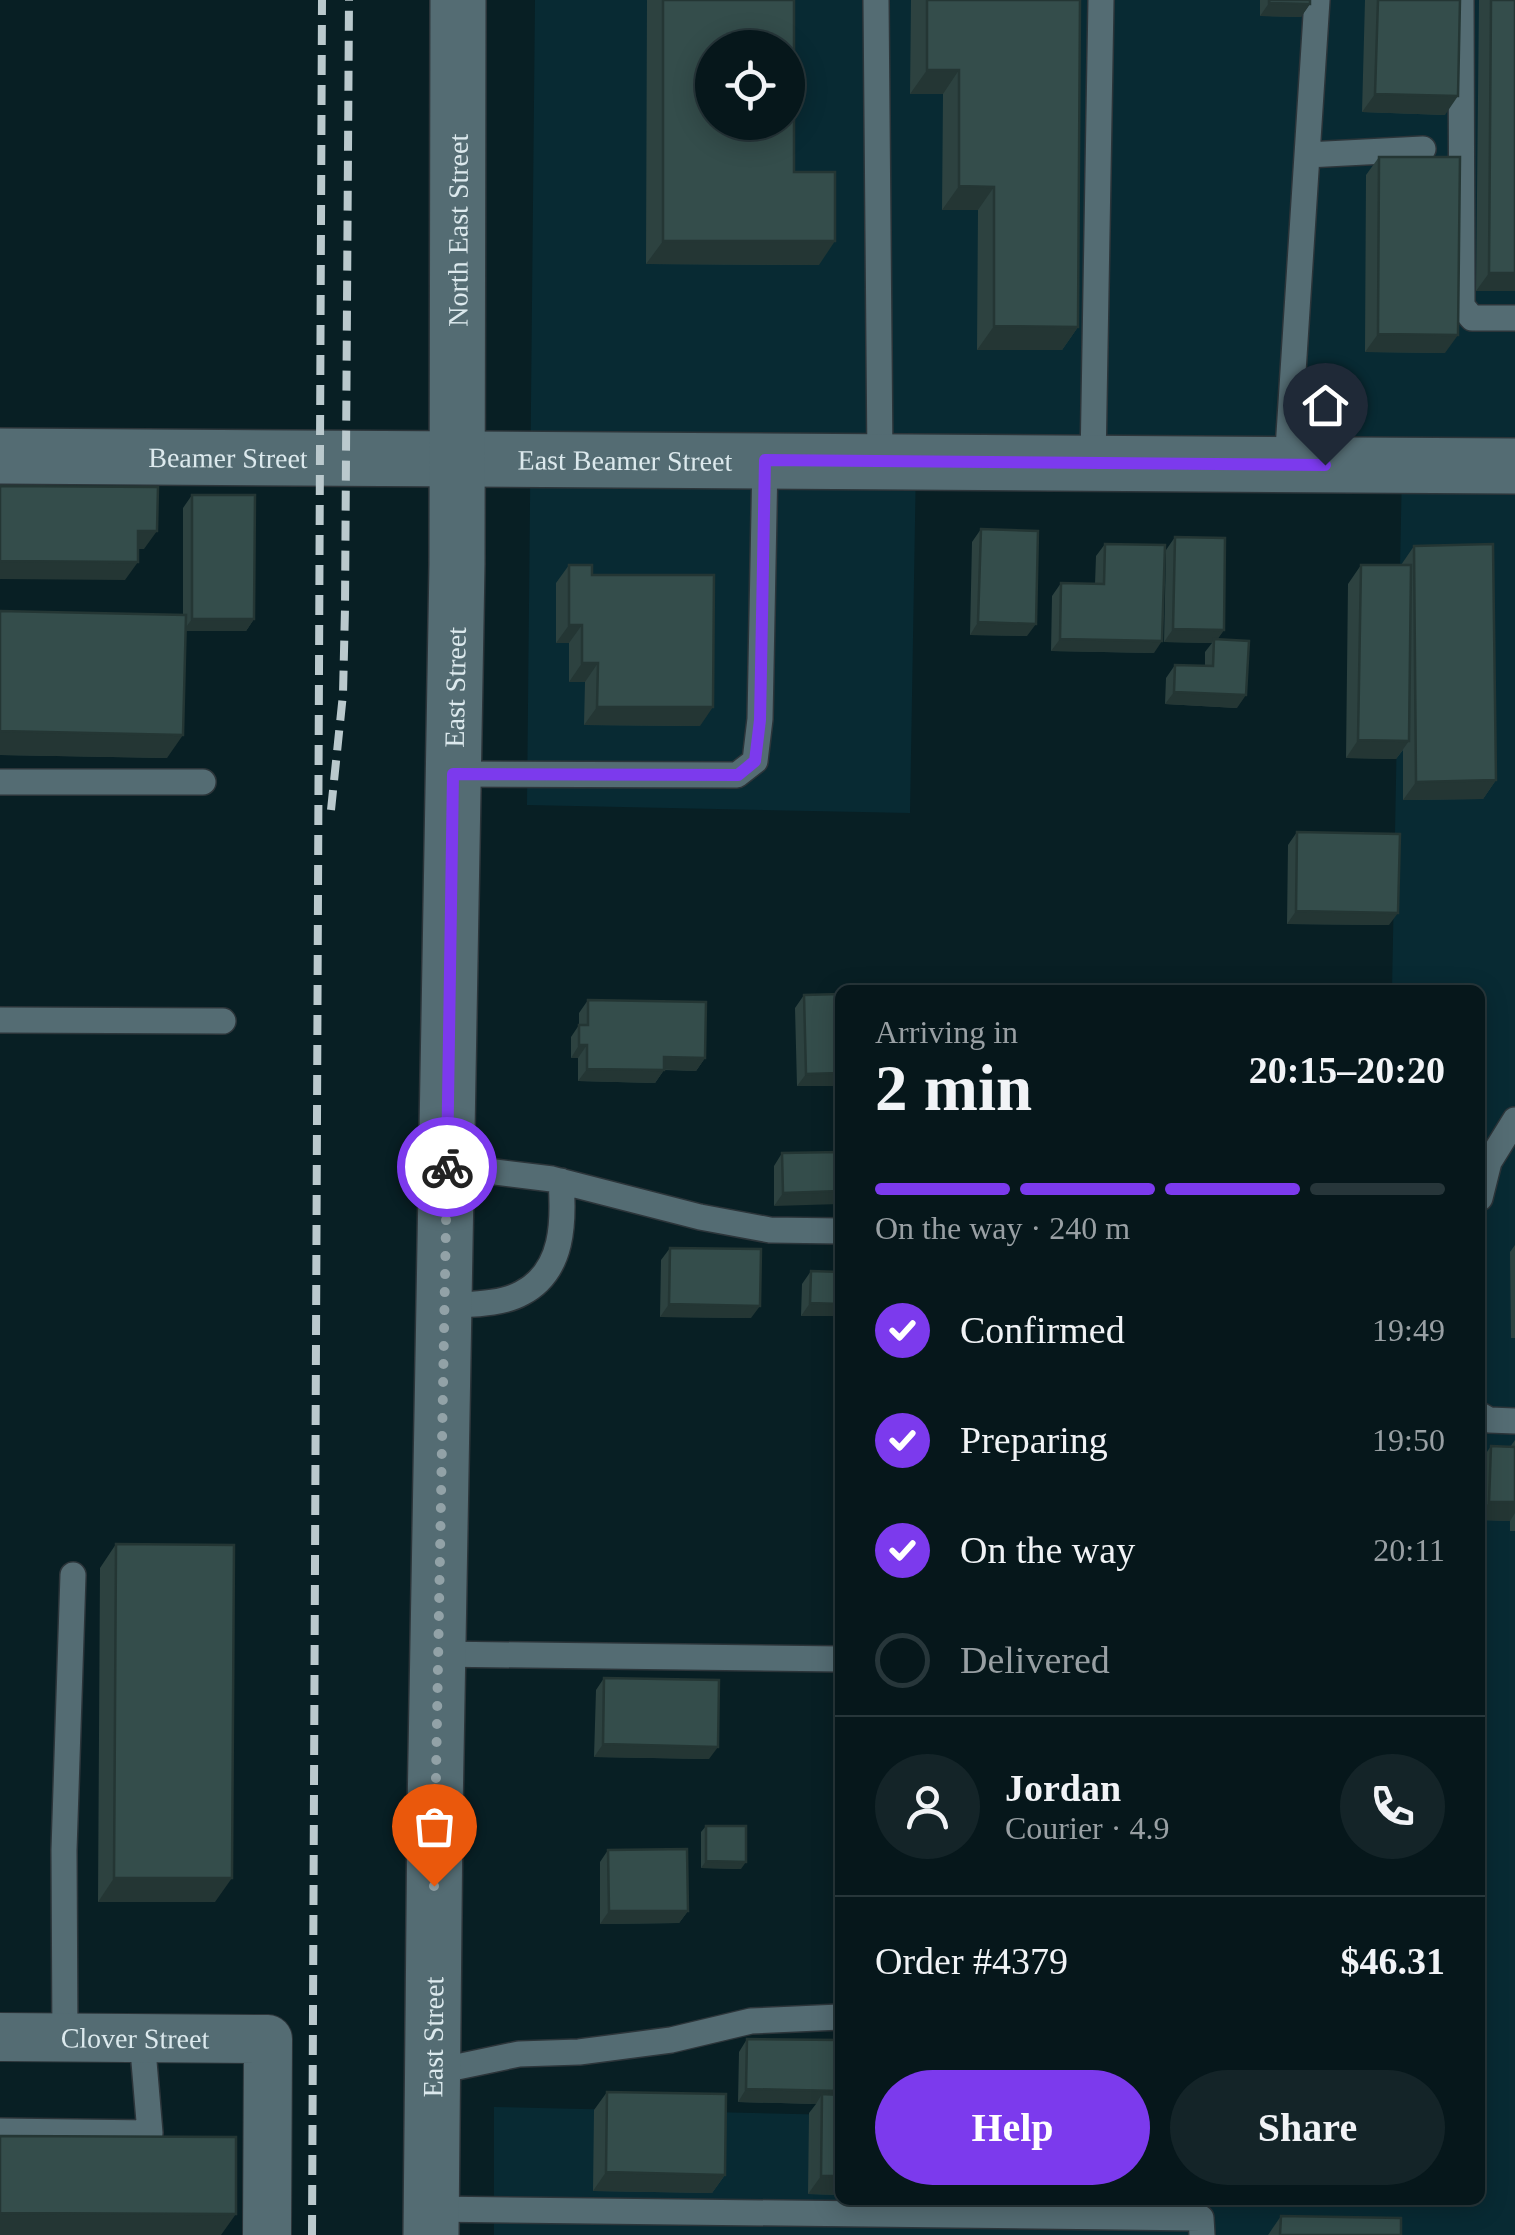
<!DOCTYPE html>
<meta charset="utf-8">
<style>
:root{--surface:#06171b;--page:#142428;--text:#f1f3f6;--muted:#989fa3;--line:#27363a;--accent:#7c3aed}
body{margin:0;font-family:Georgia,serif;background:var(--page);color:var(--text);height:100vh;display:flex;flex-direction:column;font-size:38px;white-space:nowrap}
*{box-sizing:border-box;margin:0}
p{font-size:32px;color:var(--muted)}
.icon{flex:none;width:55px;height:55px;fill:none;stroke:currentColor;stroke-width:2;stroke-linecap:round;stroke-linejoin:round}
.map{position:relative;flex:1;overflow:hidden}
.panel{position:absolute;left:835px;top:985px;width:650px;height:1220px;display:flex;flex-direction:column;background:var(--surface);border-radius:15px;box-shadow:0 5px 25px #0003,0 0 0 2px var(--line)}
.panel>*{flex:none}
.controls{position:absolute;left:695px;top:30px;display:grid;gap:20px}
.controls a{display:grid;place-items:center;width:110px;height:110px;border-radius:50%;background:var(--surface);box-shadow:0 5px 25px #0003,0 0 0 2px var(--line);font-size:50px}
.pin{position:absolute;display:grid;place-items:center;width:85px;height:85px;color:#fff;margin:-102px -42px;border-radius:50% 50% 50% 0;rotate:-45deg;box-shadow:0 0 10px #0007}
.pin .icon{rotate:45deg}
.courier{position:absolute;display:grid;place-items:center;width:100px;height:100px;margin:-50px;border:8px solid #7c3aed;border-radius:50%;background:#fff;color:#222;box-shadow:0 2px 12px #0007}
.summary em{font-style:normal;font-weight:600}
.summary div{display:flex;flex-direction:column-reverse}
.summary{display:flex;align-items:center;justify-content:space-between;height:170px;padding:0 40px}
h1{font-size:65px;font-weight:600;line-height:75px}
.bar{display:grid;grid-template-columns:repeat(4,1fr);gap:15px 10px;align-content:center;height:120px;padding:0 40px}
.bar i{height:12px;border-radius:8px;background:var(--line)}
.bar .on{background:var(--accent)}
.bar p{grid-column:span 4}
.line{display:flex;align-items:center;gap:25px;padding:0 40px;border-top:2px solid var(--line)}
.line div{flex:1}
.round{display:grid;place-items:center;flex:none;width:105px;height:105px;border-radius:52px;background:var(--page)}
ol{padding:0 40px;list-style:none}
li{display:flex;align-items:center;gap:30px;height:110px}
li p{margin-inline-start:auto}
li .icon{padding:10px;border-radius:50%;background:var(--accent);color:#fff;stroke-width:4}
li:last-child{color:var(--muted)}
li i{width:55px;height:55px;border:5px solid var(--line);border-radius:50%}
.button{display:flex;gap:20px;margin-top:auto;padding:20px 40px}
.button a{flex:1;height:115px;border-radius:60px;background:var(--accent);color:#fff;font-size:40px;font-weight:600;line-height:115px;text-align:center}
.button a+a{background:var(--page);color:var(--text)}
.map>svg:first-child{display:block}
.built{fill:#082a33;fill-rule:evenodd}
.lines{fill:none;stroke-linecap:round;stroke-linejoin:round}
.service-casing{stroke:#2c353a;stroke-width:28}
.minor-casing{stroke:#2c353a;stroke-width:50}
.tertiary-casing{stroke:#2c353a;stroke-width:58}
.secondary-casing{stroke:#2c353a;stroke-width:58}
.service{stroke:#546c73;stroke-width:25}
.minor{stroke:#546c73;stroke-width:48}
.tertiary{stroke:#546c73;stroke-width:55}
.secondary{stroke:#546c73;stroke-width:55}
.rail{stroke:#bac9cd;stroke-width:8;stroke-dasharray:20 10;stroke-linecap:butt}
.wall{fill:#2d4240}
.shaded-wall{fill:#243634}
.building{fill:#344d4b;stroke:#243634;stroke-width:2.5;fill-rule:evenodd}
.done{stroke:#92a2a7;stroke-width:10;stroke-dasharray:0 18}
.route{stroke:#7c3aed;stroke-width:12}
.labels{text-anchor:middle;stroke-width:10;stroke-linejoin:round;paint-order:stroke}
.street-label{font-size:28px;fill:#dce9ed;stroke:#081f24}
</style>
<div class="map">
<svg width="1515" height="2235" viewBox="0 0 1515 2235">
<rect width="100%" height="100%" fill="#081f24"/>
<!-- built -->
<path class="built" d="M535 0H1515V2235H494V2107L840 2115V2200H1480V990H1392L1402 465 916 463 910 813 527 805ZM712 48H788V122H712Z"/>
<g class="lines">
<defs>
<path id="service" d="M876 0 880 461
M1461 0 1462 306 1472 318H1515
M1307 155 1423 149
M1093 463 1101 0
M1287 465 1317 0
M453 774 737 775 755 761 760 719 765 460
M0 782H203
M0 1020 223 1021
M447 1166 552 1179 700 1217 770 1230 840 1231
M1480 1198 1489 1162 1515 1120
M444 1306C468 1304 501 1305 522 1293 564 1271 564 1221 561 1181
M1480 1415 1489 1420 1515 1421
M438 1654 840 1659
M65 2038 64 1850 73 1575
M433 2072 519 2054 579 2052 671 2040 751 2021 840 2017
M0 2131 150 2133 142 2038
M431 2209 1201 2218 1202 2235"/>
<g id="minor">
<path id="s1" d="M0 2037 268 2039 267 2235"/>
</g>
<g id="tertiary">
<path id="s2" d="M0 456 1515 466"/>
</g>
<g id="secondary">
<path id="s3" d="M431 2235 435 1812 457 564 458 0"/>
</g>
</defs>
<!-- service casing -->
<use href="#service" class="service-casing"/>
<!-- minor casing -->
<use href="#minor" class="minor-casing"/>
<!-- tertiary casing -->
<use href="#tertiary" class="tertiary-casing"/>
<!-- secondary casing -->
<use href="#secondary" class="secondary-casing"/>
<!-- service -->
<use href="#service" class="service"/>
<!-- minor -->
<use href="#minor" class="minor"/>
<!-- tertiary -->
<use href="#tertiary" class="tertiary"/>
<!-- secondary -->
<use href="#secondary" class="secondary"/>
<!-- rail -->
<path class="rail" d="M331 810 343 694 345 609 349 0
M312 2235 322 0"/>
</g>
<!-- wall -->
<path class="wall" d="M647 0H794V172L819 265 646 264Z
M911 0H1080L1078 327 1062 350H977L978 210H942L943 94H910Z
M1260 0H1310V4L1301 17 1260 16Z
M1365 0H1460L1445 115 1362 112Z
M1479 0H1515V291H1476Z
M1379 157 1445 353 1365 352 1366 175Z
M192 495 254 619 246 631H186L167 758 0 755V611L183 615V508Z
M981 529 1027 636 970 635 972 542Z
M1175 537 1224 630 1217 639 1237 708 1165 704 1166 678 1175 665 1205 666V652L1212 643 1164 642 1166 550Z
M1105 544 1154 653 1051 651 1052 596 1061 583 1095 584 1096 556Z
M1414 546 1496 780 1483 799 1403 800V750L1396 759 1346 758 1348 584 1361 565H1401Z
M569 565 592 575 700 726 584 725 585 682H569V643H556V583Z
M1297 832 1389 925 1287 924 1288 845Z
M804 995 837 1086H797L795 1008Z
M588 1000 705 1058 696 1071 664 1070 655 1083 578 1081V1058H571V1037L579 1025V1013Z
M840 1152 774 1206V1166L782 1153Z
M1515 1245V1338H1511L1510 1252Z
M670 1248 751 1318 660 1317 661 1260Z
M840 1260V1316H801L802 1284 811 1271 840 1272Z
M1515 1440V1531H1510V1521L1480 1520V1462L1491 1446 1510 1447Z
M116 1544 215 1902H98L100 1568Z
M604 1678 709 1759 594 1757 596 1690Z
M706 1826 741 1869 701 1868V1832Z
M608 1850 688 1911 679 1923 600 1924V1862Z
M747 2039 840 2040V2195L808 2194 809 2113 816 2104 738 2102 739 2052Z
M607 2092 725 2175 712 2193 593 2191 594 2110Z
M1281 2216 1401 2235H1268Z"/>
<!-- shaded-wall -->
<path class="shaded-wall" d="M1269 3 1310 4 1301 17 1260 16Z
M927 70H959L943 94H910Z
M1375 94 1458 96 1445 115 1362 112Z
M959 186 994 187 978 210H942Z
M663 241H835L819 265 646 264Z
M1489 273H1515V291H1476Z
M994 326 1078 327 1062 350H977Z
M1378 334 1458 335 1445 353 1365 352Z
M138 531H157L144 549H125Z
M0 561 138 562 125 580 0 579Z
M192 619H254L246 631H183Z
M978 622 1036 624 1027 636 970 635Z
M569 625H582L569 643H556Z
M1173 629 1224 630 1215 643 1214 639 1212 643 1164 642Z
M1060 639 1162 641 1154 653 1051 651Z
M582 663H598L585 682H569Z
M1174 692 1246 695 1237 708 1165 704Z
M597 707H713L700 726 584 725Z
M0 731 183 735 167 758 0 755Z
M1358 740 1409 741 1396 759 1346 758Z
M1496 780 1483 799 1403 800 1416 782Z
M1296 911 1398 913 1389 925 1287 924Z
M579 1045H587L578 1058H571Z
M664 1057 705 1058 696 1071 655 1069Z
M587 1069 664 1070 655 1083 578 1081Z
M840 1073V1081L837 1086H797L806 1074Z
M840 1191V1204L774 1206 783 1193Z
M810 1303 840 1304V1316H801Z
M669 1304 760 1306 751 1318 660 1317Z
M1489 1502H1515V1513L1510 1521 1480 1520V1515Z
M603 1744 718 1747 709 1759 594 1757Z
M706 1861 746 1862 741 1869 701 1868Z
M114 1878H232L215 1902H98Z
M609 1911H688L679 1923 600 1924Z
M746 2089 840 2091V2104L822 2094 816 2104 738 2102Z
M606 2172 725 2175 712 2193 593 2191Z
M821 2176H840V2195L808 2194Z
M0 2213 236 2214 221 2235H0Z"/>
<!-- building -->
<path class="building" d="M663 0H794V172H835V241H663ZM712 48H788V122H712Z
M927 0H1080L1078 327 994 326V187L959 186V70H927Z
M1269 0H1310V4L1269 3Z
M1378 0H1460L1458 96 1375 94Z
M1491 0H1515V273H1489Z
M1379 157H1460L1458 335 1378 334Z
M0 486 158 487 157 531H138V562L0 561Z
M192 495H255L254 619H192Z
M981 529 1038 531 1036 624 978 622Z
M1175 537 1225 538 1224 630 1173 629Z
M1105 544 1165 545 1162 641 1060 639 1061 583 1104 584Z
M1493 544 1496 780 1416 782 1414 546Z
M569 565H592V575H714L713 707H597L598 663H582V625H569Z
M1361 565H1411L1409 741 1358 740Z
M0 611 186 615 183 735 0 731Z
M1214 639 1249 641 1246 695 1174 692 1175 665 1213 666Z
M1297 832 1400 834 1398 913 1296 911Z
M840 994V1073L806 1074 804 995Z
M588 1000 706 1002 705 1058 664 1057V1070L587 1069V1045H579V1025H588Z
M840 1152V1191L783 1193 782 1153Z
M670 1248 761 1249 760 1306 669 1304Z
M811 1271 840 1272V1304L810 1303Z
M1491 1446 1515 1447V1502H1489Z
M116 1544 234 1545 232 1878H114Z
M604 1678 719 1680 718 1747 603 1744Z
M706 1826H746V1862L706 1861Z
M687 1849 688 1911H609L608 1850Z
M747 2039 840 2040V2091L746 2089Z
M607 2092 726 2094 725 2175 606 2172Z
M822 2094 840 2095V2176H821Z
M0 2136 236 2137V2214L0 2213Z
M1281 2216 1401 2218V2235H1280Z"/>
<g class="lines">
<!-- done -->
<path class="done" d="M434 1886 447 1167"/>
<!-- route -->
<path class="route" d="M447 1167 453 774 738 775 755 761 760 720 765 460 1325 465"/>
</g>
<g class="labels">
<!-- street labels -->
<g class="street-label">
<text dy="10" stroke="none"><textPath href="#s3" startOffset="2005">North East Street</textPath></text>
<text dy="10" stroke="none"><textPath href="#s2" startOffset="228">Beamer Street</textPath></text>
<text dy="10" stroke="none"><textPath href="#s2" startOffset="625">East Beamer Street</textPath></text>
<text dy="10" stroke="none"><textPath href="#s3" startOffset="1548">East Street</textPath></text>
<text dy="10" stroke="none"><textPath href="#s3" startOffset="198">East Street</textPath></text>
<text dy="10" stroke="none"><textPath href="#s1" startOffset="135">Clover Street</textPath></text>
</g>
</g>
</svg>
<div class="controls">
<a><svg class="icon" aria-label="locate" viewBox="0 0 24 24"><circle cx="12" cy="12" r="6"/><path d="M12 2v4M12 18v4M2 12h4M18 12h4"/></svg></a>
</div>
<div class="pin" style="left:434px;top:1886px;background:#ea580c"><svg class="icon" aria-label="bag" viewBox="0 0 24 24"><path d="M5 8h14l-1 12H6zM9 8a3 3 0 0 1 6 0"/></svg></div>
<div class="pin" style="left:1325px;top:465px;background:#1f2937"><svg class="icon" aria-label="home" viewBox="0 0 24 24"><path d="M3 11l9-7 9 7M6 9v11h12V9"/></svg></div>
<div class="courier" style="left:447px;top:1167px"><svg class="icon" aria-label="bike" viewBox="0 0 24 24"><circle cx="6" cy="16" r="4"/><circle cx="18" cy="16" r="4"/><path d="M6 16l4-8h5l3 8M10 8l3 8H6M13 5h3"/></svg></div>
<section class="panel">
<div class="summary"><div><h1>2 min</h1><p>Arriving in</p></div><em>20:15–20:20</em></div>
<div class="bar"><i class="on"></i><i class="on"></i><i class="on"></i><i></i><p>On the way · 240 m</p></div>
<ol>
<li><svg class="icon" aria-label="check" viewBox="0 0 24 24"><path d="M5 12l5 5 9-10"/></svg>Confirmed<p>19:49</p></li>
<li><svg class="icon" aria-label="check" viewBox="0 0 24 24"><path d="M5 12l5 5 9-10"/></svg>Preparing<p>19:50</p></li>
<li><svg class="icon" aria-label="check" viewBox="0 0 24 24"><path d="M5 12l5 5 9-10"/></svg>On the way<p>20:11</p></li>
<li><i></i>Delivered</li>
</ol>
<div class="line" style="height:180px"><a class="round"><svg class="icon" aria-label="person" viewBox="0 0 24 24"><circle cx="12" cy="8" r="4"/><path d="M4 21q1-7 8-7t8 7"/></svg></a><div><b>Jordan</b><p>Courier · 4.9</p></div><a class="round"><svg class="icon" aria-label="phone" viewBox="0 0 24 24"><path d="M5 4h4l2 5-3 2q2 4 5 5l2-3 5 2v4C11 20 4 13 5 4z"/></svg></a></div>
<div class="line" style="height:130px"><div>Order #4379</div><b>$46.31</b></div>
<div class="button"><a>Help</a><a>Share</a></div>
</section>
</div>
